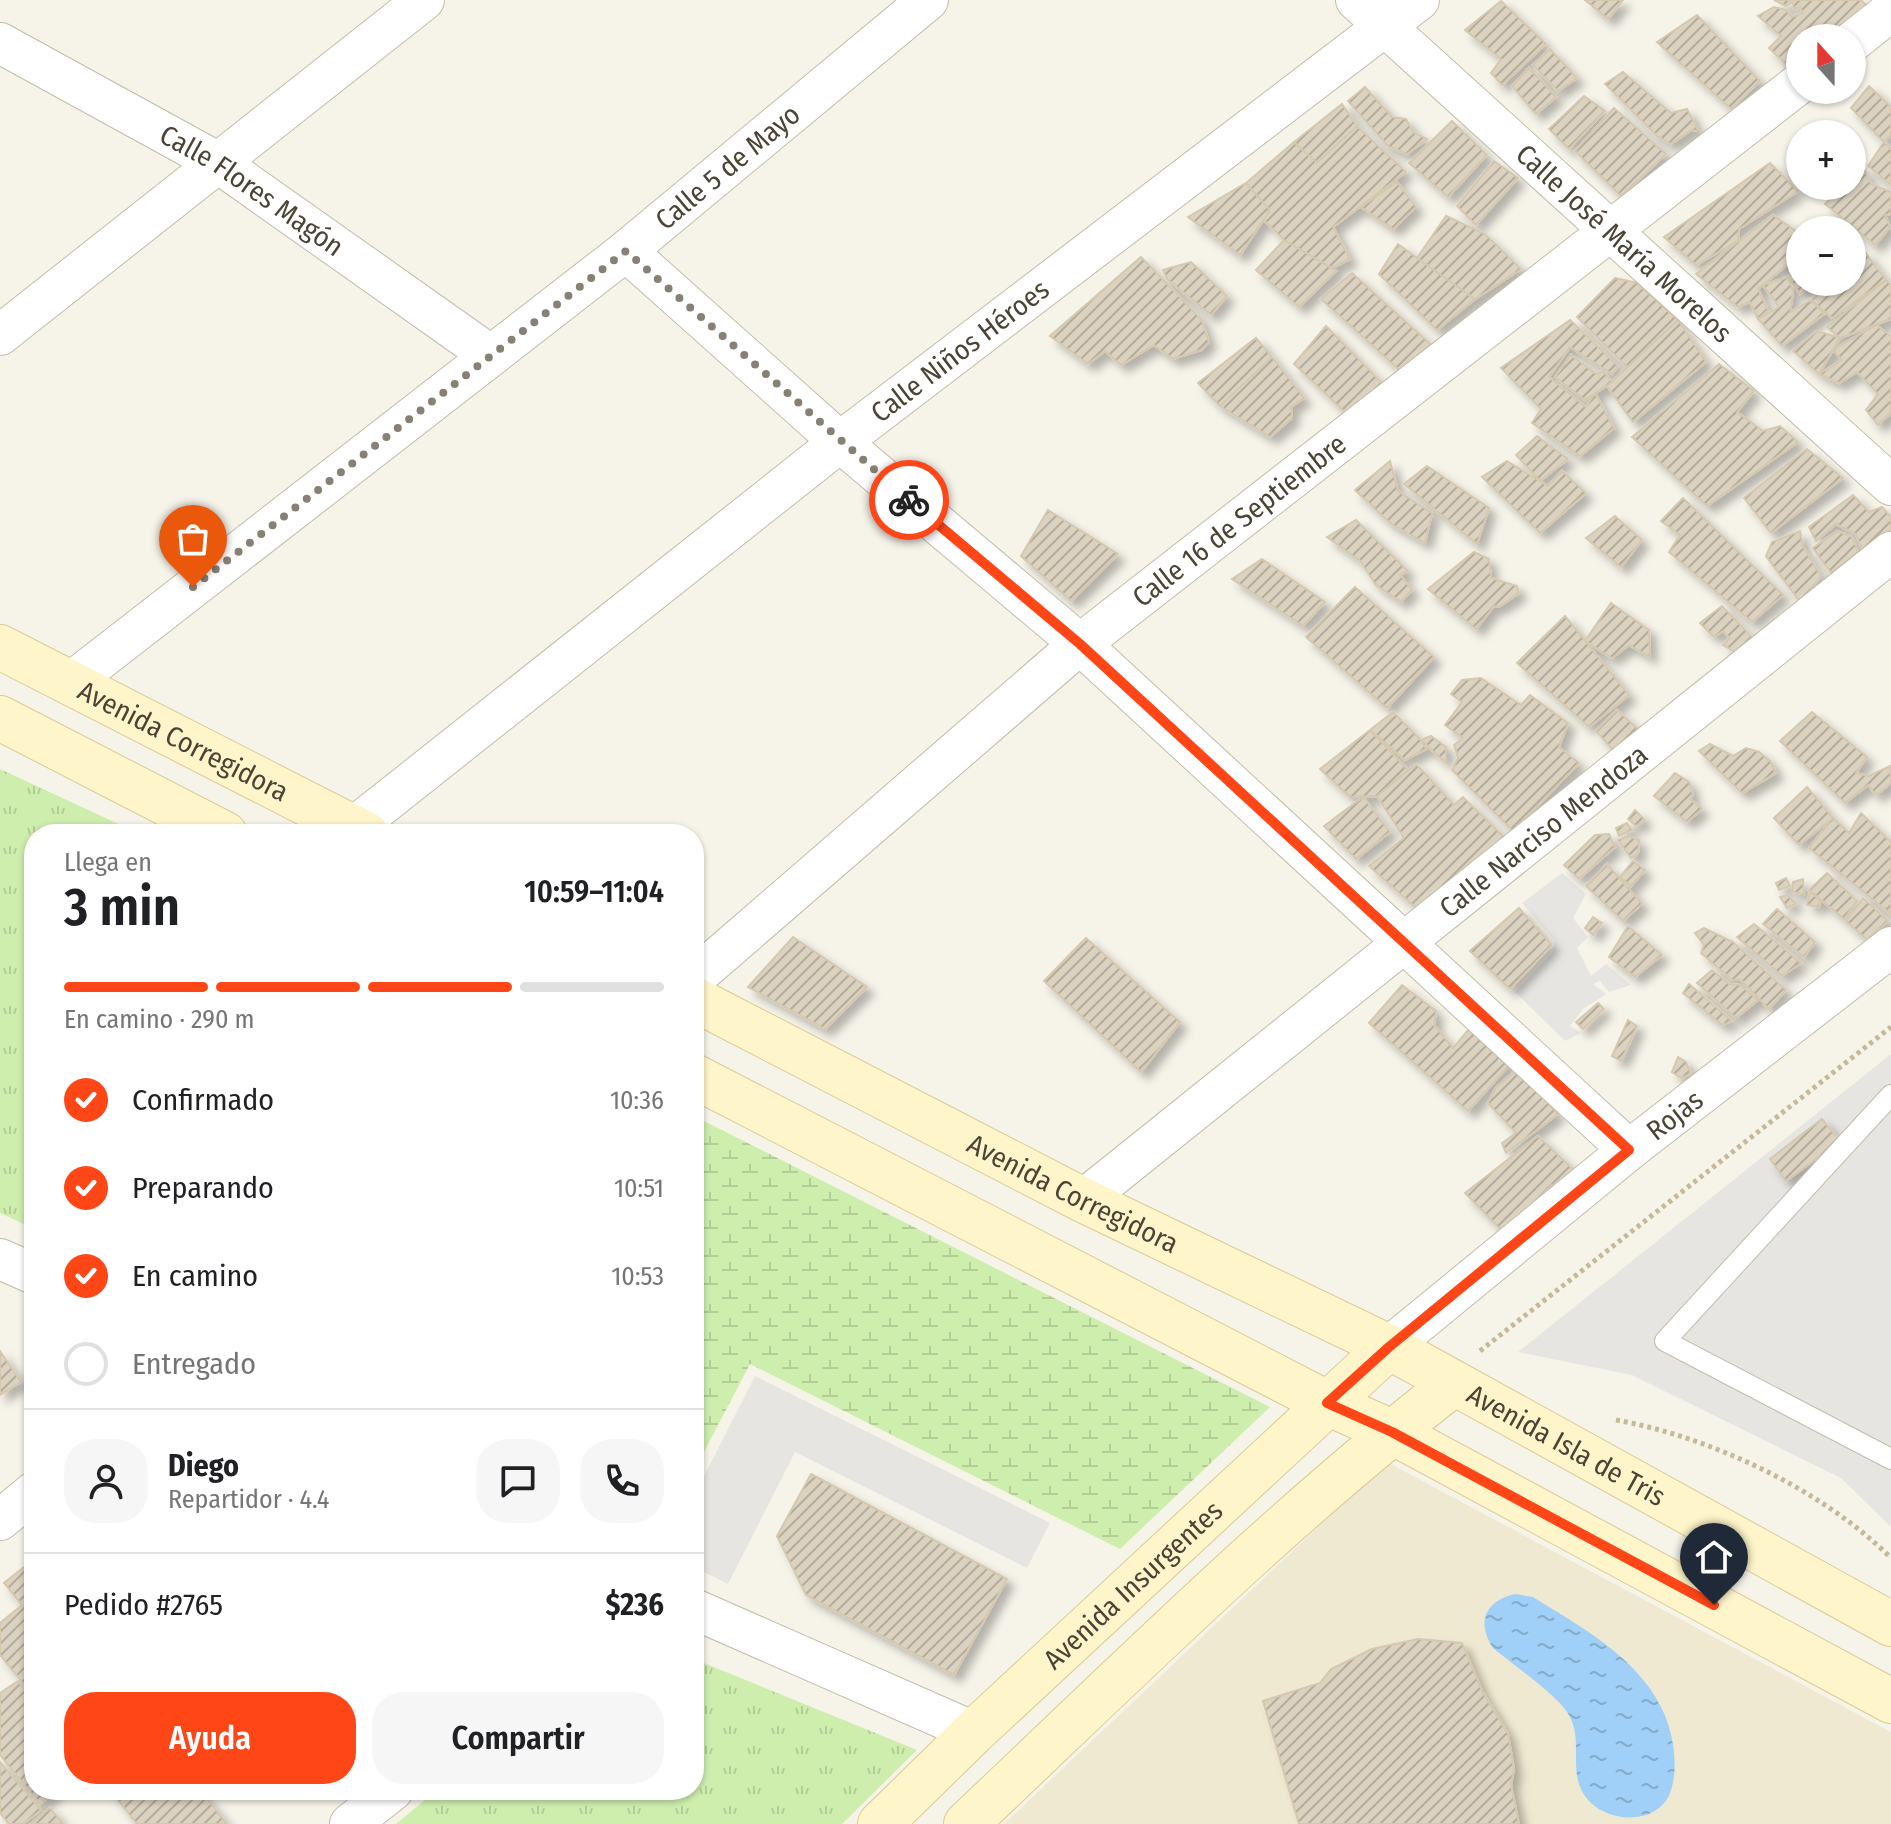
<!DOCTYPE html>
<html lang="es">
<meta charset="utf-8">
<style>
:root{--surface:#fff;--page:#f6f6f6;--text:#202124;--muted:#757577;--line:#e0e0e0;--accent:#ff4617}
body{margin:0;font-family:"Fira Sans Condensed",sans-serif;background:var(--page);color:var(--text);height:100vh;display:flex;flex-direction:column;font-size:30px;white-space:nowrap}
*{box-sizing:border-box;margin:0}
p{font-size:26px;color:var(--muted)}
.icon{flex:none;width:44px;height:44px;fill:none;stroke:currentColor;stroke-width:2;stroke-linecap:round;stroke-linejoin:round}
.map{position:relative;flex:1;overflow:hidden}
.details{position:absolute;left:24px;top:824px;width:680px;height:976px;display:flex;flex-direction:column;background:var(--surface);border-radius:32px;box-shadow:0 2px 6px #0004}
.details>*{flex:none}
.needle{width:52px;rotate:339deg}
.controls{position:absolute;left:1786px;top:24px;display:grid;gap:16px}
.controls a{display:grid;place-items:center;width:80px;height:80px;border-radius:50%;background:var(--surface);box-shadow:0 2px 6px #0004;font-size:40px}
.pin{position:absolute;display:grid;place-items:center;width:68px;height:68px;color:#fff;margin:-82px -34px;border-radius:50% 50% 50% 0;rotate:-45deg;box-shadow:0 0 8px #0007}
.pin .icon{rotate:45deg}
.courier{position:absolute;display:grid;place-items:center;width:80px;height:80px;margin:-40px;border:6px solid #ff4617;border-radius:50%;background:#fff;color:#222;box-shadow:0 2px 10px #0007}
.summary em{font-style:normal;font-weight:600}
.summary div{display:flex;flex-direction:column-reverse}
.summary{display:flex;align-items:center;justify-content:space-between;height:136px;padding:0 40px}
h1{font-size:52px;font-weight:600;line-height:60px}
.bar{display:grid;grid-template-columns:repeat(4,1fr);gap:12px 8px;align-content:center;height:96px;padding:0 40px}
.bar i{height:10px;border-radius:6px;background:var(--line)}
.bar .selected{background:var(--accent)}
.bar p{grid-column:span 4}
.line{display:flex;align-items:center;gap:20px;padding:0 40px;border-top:2px solid var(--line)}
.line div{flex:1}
.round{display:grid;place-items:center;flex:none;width:84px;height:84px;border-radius:32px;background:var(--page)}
ol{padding:0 40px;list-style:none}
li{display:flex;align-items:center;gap:24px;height:88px}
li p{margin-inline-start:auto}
li .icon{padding:8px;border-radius:50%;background:var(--accent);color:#fff;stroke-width:4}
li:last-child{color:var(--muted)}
li i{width:44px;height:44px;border:4px solid var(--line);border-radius:50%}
.action{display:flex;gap:16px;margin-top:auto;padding:16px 40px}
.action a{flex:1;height:92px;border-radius:32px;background:var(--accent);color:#fff;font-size:32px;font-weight:600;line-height:92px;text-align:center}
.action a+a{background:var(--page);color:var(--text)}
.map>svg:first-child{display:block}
.education{fill:#f0e9d2}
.wetland{fill:url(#wetland-marsh)}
.park{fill:url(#park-tufts)}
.parking{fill:#e7e5e1}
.water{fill:url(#water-ripples)}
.building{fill:url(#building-hatch);stroke:#d5c8af;stroke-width:2;filter:url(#shadow)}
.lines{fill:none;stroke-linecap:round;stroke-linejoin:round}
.lane-casing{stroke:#c3bcaa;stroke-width:22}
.street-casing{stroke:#c3bcaa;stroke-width:42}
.secondary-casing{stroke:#dbcb94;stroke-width:46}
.path{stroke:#c6b99a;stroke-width:5;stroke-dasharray:4 4;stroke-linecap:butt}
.lane{stroke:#fff;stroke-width:20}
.street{stroke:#fff;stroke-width:40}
.secondary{stroke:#fff5ca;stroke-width:44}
.done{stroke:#878175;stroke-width:8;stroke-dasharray:0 14.4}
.route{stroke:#ff4617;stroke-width:10}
.labels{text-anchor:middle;stroke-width:6;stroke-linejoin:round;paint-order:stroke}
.street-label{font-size:28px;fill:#4b4436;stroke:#fff}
</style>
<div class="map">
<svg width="1891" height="1824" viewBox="0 0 1891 1824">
<defs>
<pattern id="wetland-marsh" width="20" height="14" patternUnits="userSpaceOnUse" patternTransform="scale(2)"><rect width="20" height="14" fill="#ceeeae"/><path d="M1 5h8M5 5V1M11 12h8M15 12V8" fill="none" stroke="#b2cd96"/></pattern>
<pattern id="park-tufts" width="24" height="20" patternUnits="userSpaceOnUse" patternTransform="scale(2)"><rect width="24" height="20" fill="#ceeeae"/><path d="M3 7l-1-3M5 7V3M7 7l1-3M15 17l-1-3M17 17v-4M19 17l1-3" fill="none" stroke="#b2cd96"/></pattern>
<pattern id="water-ripples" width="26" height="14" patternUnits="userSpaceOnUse" patternTransform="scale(2)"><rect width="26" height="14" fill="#a0d0f8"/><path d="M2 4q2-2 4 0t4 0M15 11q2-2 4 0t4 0" fill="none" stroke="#84aaca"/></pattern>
<pattern id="building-hatch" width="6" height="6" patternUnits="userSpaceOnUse" patternTransform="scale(2)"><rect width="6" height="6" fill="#dcd2c0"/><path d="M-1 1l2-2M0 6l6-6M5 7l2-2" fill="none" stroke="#b4ac9d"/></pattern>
<filter id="shadow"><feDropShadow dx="7" dy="7" stdDeviation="4" flood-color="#0004"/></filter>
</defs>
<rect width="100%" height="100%" fill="#f6f3e9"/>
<!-- education -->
<path class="education" d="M1387 1462 1891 1732V1824H1004Z"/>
<!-- wetland -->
<path class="wetland" d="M694 1116 1270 1407 1120 1549 750 1364 694 1471Z"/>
<!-- park -->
<path class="park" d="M0 769 140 834H34V1229L0 1213Z
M694 1659 917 1750 842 1824H396L437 1790H694Z"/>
<!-- parking -->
<path class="parking" d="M1562 873 1586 894 1573 918 1588 937 1577 948 1591 976 1606 964 1631 985 1609 992 1600 981 1593 984 1606 994 1583 1009 1570 1026 1581 1033 1565 1041 1515 992 1552 953 1555 941 1522 903Z
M1891 1054V1527L1841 1478 1632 1375 1518 1352Z
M755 1376 1050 1523 1027 1568 795 1452 728 1584 694 1567V1496Z"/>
<!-- water -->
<path class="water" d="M1515 1594 1533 1597C1579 1626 1636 1656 1661 1707 1673 1730 1679 1765 1671 1790 1661 1824 1613 1824 1591 1803 1563 1776 1587 1741 1567 1712 1554 1693 1512 1664 1493 1648 1476 1622 1485 1601 1515 1594Z"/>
<!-- building -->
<path class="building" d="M1585 0H1623L1608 19Z
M1774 0H1861L1870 9 1834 38H1800V65L1793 71 1769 48 1781 36 1758 16 1774 7 1786 10 1792 17 1803 13 1800 7 1794 9 1792 2 1786 6Z
M1501 1 1546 44 1502 85 1491 73 1501 59 1465 30Z
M1697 15 1760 81 1731 109 1657 42Z
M1550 49 1577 78 1558 91 1533 65Z
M1529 68 1556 97 1536 114 1512 86Z
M1623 72 1671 113 1687 109 1698 130 1690 131 1671 144 1657 136 1605 84Z
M1869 86 1891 107V135L1884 142 1851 108Z
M1365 87 1392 117 1406 119 1413 132 1427 139 1407 154 1388 146 1348 101Z
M1584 96 1605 111 1569 149 1549 129Z
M1342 104 1357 126 1317 163 1294 142Z
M1614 108 1666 154 1621 196 1575 151Z
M1452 121 1487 155 1448 197 1409 163Z
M1357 126 1406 172 1333 227 1350 259 1332 268 1284 240 1264 220 1270 210 1246 183 1294 142 1317 163Z
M1884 142 1891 149V185L1868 166Z
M1494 161 1518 178 1476 225 1457 206Z
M1852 161 1865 171 1871 184 1891 192V214L1885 215 1890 227 1875 245 1825 204 1838 191 1836 186H1852Z
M1770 163 1798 191 1739 229 1738 241 1696 265 1664 237Z
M1397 182 1416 207 1393 229 1361 207Z
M1246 183 1270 210 1240 255 1188 217Z
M1773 215 1800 234V254L1758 289 1768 310 1758 319 1750 302 1738 307 1696 274Z
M1446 216 1485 234 1521 269 1475 299 1417 258Z
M1284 240 1336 271 1299 307 1256 270Z
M1398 244 1417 258 1475 299 1437 330 1379 274Z
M1865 252 1886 280 1832 318 1811 300 1831 282H1852V263Z
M1141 257 1201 319 1209 342 1201 350 1173 359 1154 345 1121 365 1105 351 1088 364 1050 336Z
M1191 262 1227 296 1211 315 1167 279 1163 270Z
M1800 265V282H1815L1800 294 1788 277Z
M1352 273 1440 353 1408 378 1321 299Z
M1788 277 1793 292 1790 312 1811 300 1824 314 1782 346 1758 319 1779 307 1763 285Z
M1615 278 1637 283 1678 320 1627 367 1577 317Z
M1886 280 1891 285V319L1840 338 1827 327Z
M1570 320 1618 366 1612 374 1570 347 1549 377 1586 407 1595 393 1614 428 1580 456 1532 423 1541 409 1501 368Z
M1678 320 1706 362 1633 422 1607 386Z
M1876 325 1891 336V413L1878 425 1866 410 1878 394 1857 372 1839 383 1819 374 1842 360 1833 350Z
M1326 326 1387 388 1348 415 1294 364Z
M1817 331 1840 338 1819 374 1793 351Z
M1256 338 1272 357 1220 406 1198 383Z
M1571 355 1596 374 1603 371 1612 382 1585 400 1555 377Z
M1272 357 1304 398 1291 407 1292 418 1270 437 1220 406Z
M1719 364 1754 391 1737 412 1763 431 1780 426 1798 442 1707 506 1632 437Z
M1537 436 1568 459 1540 481 1516 455Z
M1807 449 1843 478 1771 533 1744 498Z
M1390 461 1398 491 1432 513 1425 543 1390 523 1355 490Z
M1507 461 1548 486 1562 471 1586 493 1540 533 1482 477Z
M1427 466 1489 508 1477 544 1404 484Z
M1853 495 1869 512 1882 507 1891 517V533L1862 550 1856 534 1836 524 1816 541 1809 527Z
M1683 498 1783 595 1752 622 1669 552 1680 535 1661 521Z
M1048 510 1118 554 1071 601 1021 556Z
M1615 516 1642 540 1621 567 1586 538Z
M1356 520 1408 571 1400 575 1412 590 1401 602 1376 585 1360 561 1327 537Z
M1800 531 1803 547 1821 576 1801 603 1766 556 1772 542Z
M1837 531 1852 537 1858 552 1831 573 1813 548Z
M1474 552 1489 559 1491 578 1517 586 1519 593 1499 607 1494 606 1476 629 1428 589Z
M1262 559 1325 602 1303 626 1232 579Z
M1355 587 1434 657 1387 708 1306 637Z
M1611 603 1649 630 1650 657 1629 645 1612 658 1585 641Z
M1722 606 1753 638 1740 655 1723 645 1730 638 1723 631 1714 637 1700 623Z
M1565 616 1629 695 1589 727 1517 663Z
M1481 678 1521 705 1530 695 1568 723 1559 747 1579 763 1513 831 1452 770 1458 758 1454 745 1463 738 1445 725 1462 702 1451 694 1462 680Z
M1617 710 1639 730 1614 751 1596 731Z
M1393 712 1421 740 1426 749 1405 760 1370 730Z
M1812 712 1867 757 1856 773 1869 776 1890 766 1891 783 1876 795 1868 785 1845 803 1780 741Z
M1370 730 1408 770 1377 796 1350 797 1320 769Z
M1431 736 1446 747V763L1421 740Z
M1710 744 1733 756 1746 748 1759 752 1770 761 1776 773 1742 793 1699 751Z
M1416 764 1454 805 1463 797 1504 837 1416 908 1369 866 1404 838 1377 796Z
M1675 773 1689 782 1693 795 1690 799 1702 809 1687 822 1654 796Z
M1807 787 1833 818 1799 845 1774 818Z
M1363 797 1390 832 1356 859 1324 826Z
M1635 810 1645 820 1636 826 1628 819Z
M1861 813 1891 842V914L1809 848 1833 818 1849 833Z
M1627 823 1632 830 1619 836 1616 828Z
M1609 834 1615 847 1579 879 1564 865 1595 835Z
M1628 836 1639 840 1638 854 1631 858 1618 840Z
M1633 861 1645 870 1631 886 1620 877Z
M1607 864 1642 904 1623 921 1586 886Z
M1827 873 1857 901 1844 919 1809 890Z
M1786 878 1790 886 1779 890 1776 883Z
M1803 879 1804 894 1792 892 1793 882Z
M1810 891 1820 900 1819 907 1807 905Z
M1788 895 1796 904 1787 908 1780 897Z
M1863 898 1888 921 1867 940 1846 921Z
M1519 908 1552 945 1510 989 1470 951Z
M1777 909 1815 942 1804 957 1763 924Z
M1593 917 1602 923 1593 935 1585 928Z
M1754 924 1801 963 1782 976 1737 937Z
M1628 926 1662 955 1635 977 1609 957Z
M1704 928 1733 942 1786 990 1769 1009 1741 980H1732L1701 953 1704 945 1695 933Z
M793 937 867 987 825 1029 748 987Z
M1086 938 1180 1022 1141 1072 1044 981Z
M1712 970 1729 984 1740 985 1758 1000 1736 1018 1697 983Z
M1689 984 1732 1021 1722 1025 1683 993Z
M1402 985 1436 1011 1434 1025 1453 1048 1470 1028 1510 1064 1468 1111 1369 1023Z
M1598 1003 1604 1009 1583 1029 1576 1022Z
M1628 1020 1637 1026 1621 1061 1612 1056Z
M1678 1057 1686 1062 1691 1074 1681 1078 1672 1072Z
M1525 1062 1536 1089 1558 1114 1506 1153 1502 1143 1516 1133 1488 1103 1496 1088Z
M1822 1119 1840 1141 1786 1181 1770 1159Z
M1538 1136 1582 1178 1561 1194 1552 1185 1529 1207 1512 1241 1465 1193Z
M0 1351 21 1382 0 1395Z
M811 1474 1007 1579 954 1675 806 1595 777 1536Z
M34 1559V1697L0 1655V1623L22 1605 4 1583Z
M1418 1639 1462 1643 1482 1691 1508 1734 1514 1769 1511 1785 1519 1824H1299L1263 1701 1320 1683 1331 1669 1372 1649Z
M18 1681 34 1701V1790H57L40 1804 0 1755V1693Z
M0 1762 41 1810 23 1824H9L0 1813Z
M110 1790H200L227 1824H137Z
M50 1808 63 1824H30Z"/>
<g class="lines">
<defs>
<path id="lane" d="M1891 1095 1665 1341 1891 1459"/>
<g id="street">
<path id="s1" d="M1356 0 1891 485"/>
<path d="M1852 42 1891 11"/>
<path id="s2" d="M0 43 217 162 490 355"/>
<path d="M626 251 840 442 1080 644 1629 1150"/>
<path d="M0 335 424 0"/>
<path id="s3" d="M70 683 626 251 928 0"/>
<path id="s4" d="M353 828 840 442 1419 0"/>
<path id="s5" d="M694 978 1080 644 1800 83"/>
<path id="s6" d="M1083 1200 1891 552"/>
<path d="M0 1259 34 1274"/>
<path id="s7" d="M1389 1347 1629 1150 1891 947"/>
<path d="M0 1520 34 1492"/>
<path d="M694 1609 974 1732"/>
<path d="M350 1824 393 1790"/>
</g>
<g id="secondary">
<path id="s8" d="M0 647 366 834"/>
<path d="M0 718 225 834"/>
<path id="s9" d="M694 999 1083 1200 1389 1347 1891 1624"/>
<path d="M694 1076 1327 1403 1392 1432 1891 1701"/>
<path id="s10" d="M880 1824 974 1732 1389 1347"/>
<path d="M966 1824C1125 1674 1280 1519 1452 1385"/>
</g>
</defs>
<!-- lane casing -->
<use href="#lane" class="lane-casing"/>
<!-- street casing -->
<use href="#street" class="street-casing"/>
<!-- secondary casing -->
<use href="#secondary" class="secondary-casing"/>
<!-- path -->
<path class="path" d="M1480 1351 1891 1027
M1616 1420C1711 1437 1823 1490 1891 1558"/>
<!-- lane -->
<use href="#lane" class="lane"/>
<!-- street -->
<use href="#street" class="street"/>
<!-- secondary -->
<use href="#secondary" class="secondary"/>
</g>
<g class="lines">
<!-- done -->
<path class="done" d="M193 587 626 251 909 500"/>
<!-- route -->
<path class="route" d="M909 500 1080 644 1629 1150 1389 1347 1327 1403 1392 1432 1714 1605"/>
</g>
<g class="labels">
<!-- street labels -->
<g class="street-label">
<text dy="10" stroke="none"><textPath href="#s3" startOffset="836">Calle 5 de Mayo</textPath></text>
<text dy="10" stroke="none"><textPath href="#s2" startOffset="292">Calle Flores Magón</textPath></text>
<text dy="10" stroke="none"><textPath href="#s1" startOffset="362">Calle José María Morelos</textPath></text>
<text dy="10" stroke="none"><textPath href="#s4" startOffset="772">Calle Niños Héroes</textPath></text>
<text dy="10" stroke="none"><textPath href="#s5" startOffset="712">Calle 16 de Septiembre</textPath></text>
<text dy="10" stroke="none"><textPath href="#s8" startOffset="206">Avenida Corregidora</textPath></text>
<text dy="10" stroke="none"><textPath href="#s6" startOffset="590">Calle Narciso Mendoza</textPath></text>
<text dy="10" stroke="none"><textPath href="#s7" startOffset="368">Rojas</textPath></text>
<text dy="10" stroke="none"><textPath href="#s9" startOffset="426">Avenida Corregidora</textPath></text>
<text dy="10" stroke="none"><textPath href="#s9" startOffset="980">Avenida Isla de Tris</textPath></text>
<text dy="10" stroke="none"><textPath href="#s10" startOffset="348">Avenida Insurgentes</textPath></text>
</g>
</g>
</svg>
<div class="controls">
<a><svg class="needle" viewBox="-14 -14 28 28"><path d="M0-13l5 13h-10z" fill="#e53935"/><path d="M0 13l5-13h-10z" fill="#757577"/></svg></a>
<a>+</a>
<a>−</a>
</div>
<div class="pin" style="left:193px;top:587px;background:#ea580c"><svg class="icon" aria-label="bag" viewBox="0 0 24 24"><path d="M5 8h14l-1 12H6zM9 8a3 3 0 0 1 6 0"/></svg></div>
<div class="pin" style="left:1714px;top:1605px;background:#1f2937"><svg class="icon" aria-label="home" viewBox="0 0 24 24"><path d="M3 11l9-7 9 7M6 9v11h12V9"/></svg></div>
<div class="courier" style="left:909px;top:500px"><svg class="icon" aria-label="bike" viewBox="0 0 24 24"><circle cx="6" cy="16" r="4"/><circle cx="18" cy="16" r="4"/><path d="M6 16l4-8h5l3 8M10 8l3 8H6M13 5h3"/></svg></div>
<section class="details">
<div class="summary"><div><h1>3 min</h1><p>Llega en</p></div><em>10:59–11:04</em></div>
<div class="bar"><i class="selected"></i><i class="selected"></i><i class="selected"></i><i></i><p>En camino · 290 m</p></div>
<ol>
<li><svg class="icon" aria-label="check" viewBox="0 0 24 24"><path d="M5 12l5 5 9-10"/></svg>Confirmado<p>10:36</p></li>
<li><svg class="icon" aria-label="check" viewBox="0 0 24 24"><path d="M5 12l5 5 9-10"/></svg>Preparando<p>10:51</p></li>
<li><svg class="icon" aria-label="check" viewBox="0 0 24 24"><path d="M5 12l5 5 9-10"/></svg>En camino<p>10:53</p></li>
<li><i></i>Entregado</li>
</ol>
<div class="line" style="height:144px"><a class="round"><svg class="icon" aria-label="person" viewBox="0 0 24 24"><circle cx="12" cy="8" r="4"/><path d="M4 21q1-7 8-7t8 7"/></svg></a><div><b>Diego</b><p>Repartidor · 4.4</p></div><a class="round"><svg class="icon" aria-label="chat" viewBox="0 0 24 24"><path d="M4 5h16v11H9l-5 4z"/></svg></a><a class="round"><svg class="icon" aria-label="phone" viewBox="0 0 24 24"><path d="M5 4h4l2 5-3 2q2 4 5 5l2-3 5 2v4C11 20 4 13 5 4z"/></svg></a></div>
<div class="line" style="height:104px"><div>Pedido #2765</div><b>$236</b></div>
<div class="action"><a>Ayuda</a><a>Compartir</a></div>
</section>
</div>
